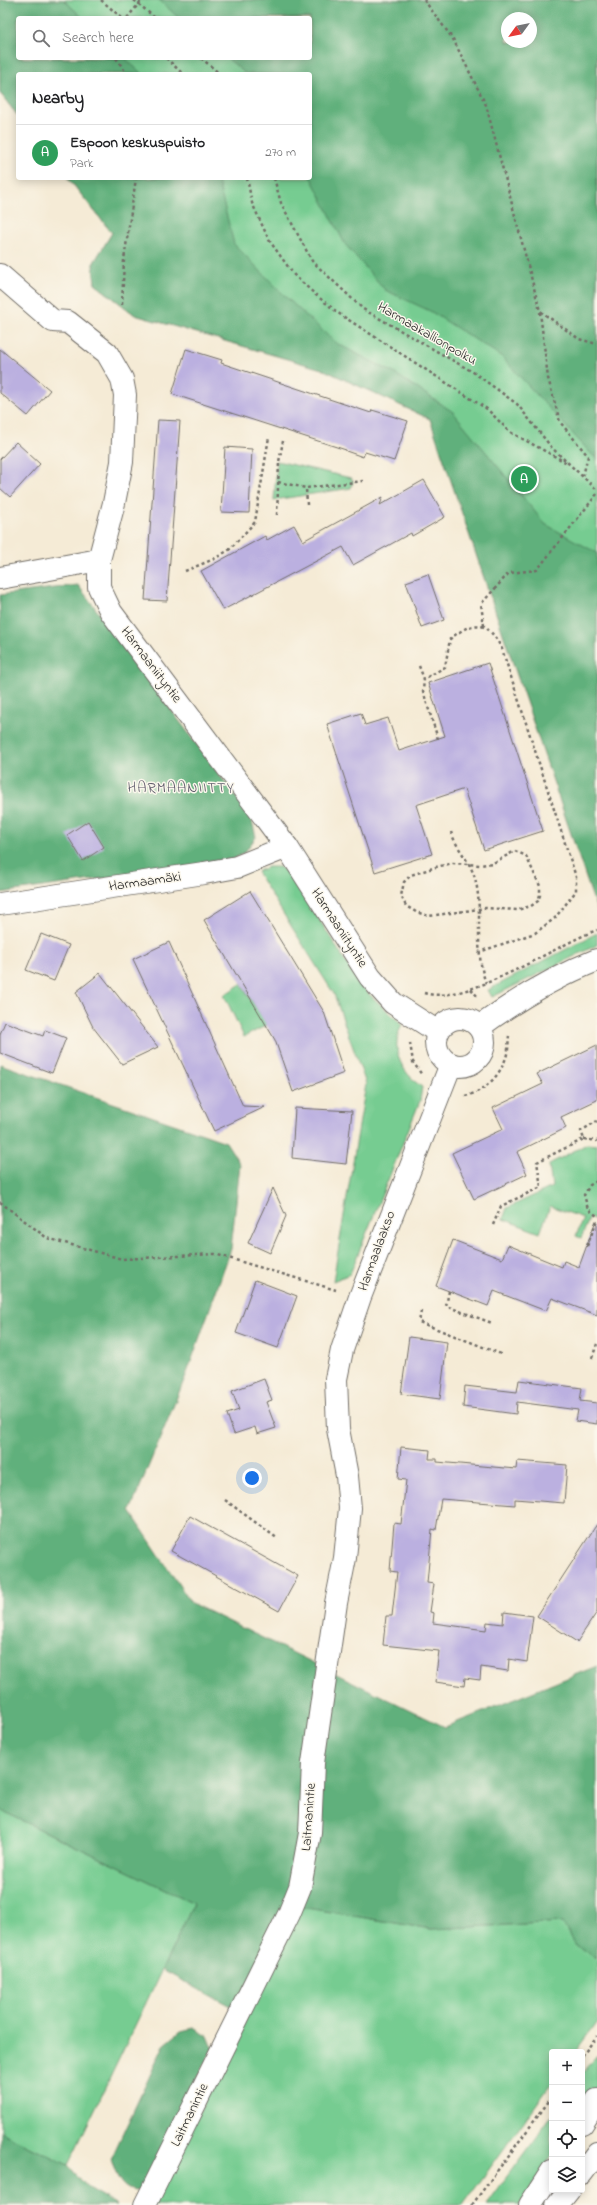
<!DOCTYPE html>
<meta charset="utf-8">
<style>
body{margin:0;font-family:"Indie Flower",sans-serif;background:#f6f6f6;color:#202124}
.controls{position:absolute;right:12px;bottom:12px;display:grid;overflow:hidden;border-radius:4px;box-shadow:0 2px 10px #0003}
.controls button{width:36px;height:36px;display:grid;place-items:center;padding:0;border:0;border-bottom:1px solid #e0e0e0;background:#fff;color:#202124;font:20px sans-serif}
.compass{position:absolute;left:501px;top:12px;width:36px;height:36px;border-radius:50%;background:#fff;box-shadow:0 2px 10px #0003;rotate:237deg}
.you{position:absolute;left:252px;top:1478px;width:14px;height:14px;margin:-10px;border:3px solid #fff;border-radius:50%;background:#1a73e8;box-shadow:0 0 0 6px #1a73e833}
.badge{display:grid;place-items:center;width:26px;height:26px;border-radius:50%;background:#1a73e8;color:#fff;font-size:13px;font-weight:700}
.pin{position:absolute;translate:-50% -50%;border:2px solid #fff;box-shadow:0 1px 4px #0006}
.list{margin:0;padding:0;list-style:none}
h2{display:flex;justify-content:space-between;align-items:center;height:52px;margin:0;padding:0 16px;font-size:17px}
h2 small{font-size:13px;font-weight:400;color:#757577}
.list li{display:grid;grid-template-columns:26px 1fr auto;gap:12px;align-items:center;box-sizing:border-box;height:56px;padding:0 16px;border-top:1px solid #e0e0e0}
.list b{display:block;font-size:15px;white-space:nowrap}
.list p{margin:0;font-size:13px;white-space:nowrap;color:#757577}
.list em{font-size:13px;font-style:normal;color:#757577}
.icon{flex:none;width:22px;height:22px;fill:none;stroke:currentColor;stroke-width:2;stroke-linecap:round;stroke-linejoin:round}
.map{position:relative;flex:none;width:597px;height:2205px;overflow:hidden}
.search{position:absolute;background:#fff;box-shadow:0 2px 10px #0003;left:16px;top:16px;width:296px;height:44px;display:flex;align-items:center;gap:10px;box-sizing:border-box;padding:0 14px;border-radius:4px;color:#757577;font-size:15px}
.panel{position:absolute;background:#fff;box-shadow:0 2px 10px #0003;left:16px;top:72px;width:296px;height:108px;border-radius:4px}
.map>svg:first-child{display:block}
</style>
<div class="map">
<svg width="597" height="2205" viewBox="0 0 597 2205">
<rect width="100%" height="100%" fill="#fbf7ec"/>
<filter id="ink" filterUnits="userSpaceOnUse"><feTurbulence type="fractalNoise" baseFrequency=".025" numOctaves="2"/><feDisplacementMap in="SourceGraphic" scale="8" xChannelSelector="R" yChannelSelector="G"/><feConvolveMatrix kernelMatrix="1 2 1 2 8 2 1 2 1" color-interpolation-filters="sRGB"/></filter>
<filter id="wash" filterUnits="userSpaceOnUse"><feTurbulence type="fractalNoise" baseFrequency=".012" numOctaves="4" result="noise"/><feDisplacementMap in="SourceGraphic" scale="16" xChannelSelector="R" yChannelSelector="G"/><feGaussianBlur stdDeviation="0.9" result="paint"/><feColorMatrix in="noise" values="0 0 0 0 0 0 0 0 0 0 0 0 0 0 0 0 0 1.4 0 .05"/><feComposite in="paint" operator="in"/></filter>
<g filter="url(#wash)">
<rect width="100%" height="100%" fill="#f5ebd6"/>
<g fill="#76cc91" stroke="#507c5e" fill-rule="evenodd">
<path d="M0,0h597v910l-167,-491 -108,-50 -187,-54 -40,-31 -2,-20 19,-31 -44,-55h242v-104h-292v42l-18,-23zM18,18h292v40h-292zM507,18h24v24h-24z"/>
<polygon points="277,461 351,478 353,481 351,488 274,500"/>
<path d="M267,867h13l12,9 65,104 13,15 32,29c-12,25 -2,47 20,63l-2,14 -70,173 -17,7 33,-197 -32,-90 -77,-122z"/>
<polygon points="597,933 597,945 492,997 488,990"/>
<polygon points="241,984 267,1025 244,1037 224,995"/>
<polygon points="587,1144 597,1145 597,1221 590,1217 581,1238 576,1236 583,1218 550,1206 540,1233 503,1219 507,1208 552,1187 549,1165 551,1163"/>
<polygon points="0,1810 194,1903 68,2165 0,2132"/>
<polygon points="301,1907 431,1929 562,1922 576,1945 597,1958 597,2022 575,2052 552,2052 552,2083 463,2205 152,2205"/>
<polygon points="597,2056 597,2086 582,2109 582,2074"/>
<polygon points="552,2115 552,2156 520,2205 486,2205"/>
</g>
<g fill="#60b07b" stroke="#466e53" fill-rule="evenodd">
<polygon points="0,0 64,0 83,18 18,18 18,58 125,58 142,74 18,74 18,116 0,93"/>
<path d="M159,0h438v460l-96,-104 -71,-45 -45,-21 -40,-46 -35,-68v-102h-64l-19,-16h83v-40h-131zM507,18h24v24h-24z"/>
<polygon points="68,178 217,178 234,244 288,299 336,343 394,373 453,412 545,524 597,553 597,910 430,419 322,369 135,315 95,284 93,264 112,233"/>
<polygon points="78,585 251,817 256,837 245,852 233,860 0,893 0,595"/>
<polygon points="0,1064 226,1142 240,1164 231,1249 187,1373 130,1511 191,1603 445,1727 597,1666 597,1958 576,1945 562,1922 431,1929 301,1907 234,2008 162,1970 194,1903 0,1810"/>
<path d="M193,2028l15,8 5,12 -73,143c-19,1 -24,-16 -29,-32l53,-114 17,-14z"/>
<polygon points="0,2132 68,2165 88,2188 117,2205 0,2205"/>
</g>
<g id="blocks">
<g fill="#bbb0e0">
<polygon points="0,349 50,390 28,416 0,393"/>
<polygon points="186,349 222,360 221,363 371,413 372,410 408,421 394,461 365,452 363,457 346,451 346,450 172,394"/>
<polygon points="158,420 180,421 167,601 145,600"/>
<polygon points="16,442 40,464 10,497 0,488 0,459"/>
<polygon points="225,447 252,449 249,513 221,512"/>
<polygon points="424,480 445,517 412,536 411,533 353,565 343,547 223,610 201,571 265,536 267,540 294,525 303,541 383,497 380,505"/>
<polygon points="428,574 444,620 422,628 406,582"/>
<polygon points="488,663 543,831 484,850 464,789 416,805 432,854 375,872 327,724 361,713 365,725 388,718 399,751 445,736 428,683"/>
<polygon points="88,821 104,847 83,861 67,835"/>
<polygon points="250,891 324,1012 344,1073 293,1092 275,1040 204,920"/>
<polygon points="41,934 69,945 54,981 26,970"/>
<polygon points="169,942 243,1106 265,1107 214,1131 133,959"/>
<polygon points="100,973 158,1047 122,1064 93,1027 76,992"/>
<polygon points="5,1022 43,1036 45,1030 66,1038 52,1073 0,1053 0,1034"/>
<polygon points="597,1045 597,1100 561,1117 566,1128 517,1152 527,1174 474,1199 452,1153 503,1129 493,1108 543,1084 537,1074"/>
<polygon points="295,1108 352,1111 346,1164 292,1158"/>
<polygon points="273,1188 286,1216 270,1253 248,1243"/>
<polygon points="595,1223 597,1224 597,1315 552,1298 546,1311 494,1291 488,1306 436,1286 453,1240 502,1259 508,1245 562,1267 564,1261 579,1267"/>
<polygon points="255,1280 297,1296 278,1348 236,1333"/>
<polygon points="409,1337 447,1342 440,1399 401,1394"/>
<polygon points="264,1379 272,1400 266,1402 276,1428 257,1434 255,1427 234,1434 227,1414 239,1410 232,1391"/>
<polygon points="519,1380 582,1388 580,1401 597,1403 597,1424 576,1421 578,1410 517,1402 516,1414 463,1407 465,1386 517,1392"/>
<polygon points="401,1447 430,1450 429,1459 437,1459 437,1462 516,1469 517,1461 567,1465 564,1503 515,1499 515,1505 441,1499 436,1530 432,1529 427,1583 434,1584 430,1612 434,1613 433,1623 486,1630 487,1622 503,1624 504,1612 533,1616 527,1662 509,1659 508,1671 481,1667 480,1680 465,1678 464,1686 435,1682 439,1651 383,1645 386,1616 392,1616 397,1572 390,1571 394,1523 401,1524 406,1480 398,1479"/>
<polygon points="190,1516 298,1576 279,1611 171,1551"/>
<polygon points="597,1524 597,1612 577,1642 537,1616"/>
</g>
</g>
</g>
<g filter="url(#ink)">
<use href="#blocks" fill-opacity="0" stroke="#726e67" stroke-width="1"/>
<g fill="none" stroke-linecap="round" stroke-linejoin="round">
<defs>
<g id="minor">
<polyline points="0,275 53,321 68,322 107,353 122,379 125,395 122,462 114,503 99,560 99,587 111,612 287,847 370,977 393,1003 438,1032"/>
<polyline points="0,578 99,560"/>
<polyline points="0,904 204,873 237,867 287,847"/>
<circle cx="460" cy="1042" r="24"/>
<path d="M479,1027c37,-27 75,-50 118,-67"/>
<polyline points="145,2205 289,1914 300,1887 310,1833 313,1763 336,1603 345,1558 350,1508 347,1476 338,1429 336,1379 342,1350 360,1297 451,1064"/>
</g>
<g id="primary">
<polyline points="582,2124 597,2100"/>
<polyline points="582,2173 597,2153"/>
<polyline points="530,2205 552,2171"/>
<polyline points="557,2205 569,2190"/>
</g>
</defs>
<use href="#minor" stroke="#726e67" stroke-width="24"/>
<use href="#primary" stroke="#726e67" stroke-width="24"/>
<g stroke="#726e67" stroke-width="2.5" stroke-dasharray="3 3" stroke-linecap="butt">
<polyline points="101,0 122,18"/>
<polyline points="134,0 155,18"/>
<polyline points="424,0 453,39 486,105 540,311 579,339 597,344"/>
<polyline points="127,18 142,0"/>
<polyline points="116,58 127,74"/>
<polyline points="166,58 183,74"/>
<polyline points="201,58 220,74"/>
<polyline points="247,178 252,203 269,240 294,275 317,296 341,315 487,409 510,432 567,463"/>
<polyline points="274,178 281,203 312,261 363,309 473,372 517,404 552,448 597,490"/>
<polyline points="122,305 124,260 136,178"/>
<polyline points="540,312 548,378 560,422 588,456 583,476"/>
<polyline points="278,482 306,488"/>
<polyline points="307,505 306,488 363,481"/>
<polyline points="277,515 279,462 283,441"/>
<polyline points="185,571 214,559 229,550 255,522 269,437"/>
<polyline points="484,626 481,604 509,573 537,570 597,494"/>
<polyline points="419,666 424,679"/>
<path d="M438,739l-15,-48 1,-12 21,-12 5,-28c25,-20 37,-19 52,10l74,228v14l-21,27 -20,15 -56,19"/>
<path d="M451,832c5,16 19,29 24,46 9,35 -2,71 11,105"/>
<polygon points="515,851 526,856 540,886 540,895 538,901 531,906 517,910 486,908 429,916 416,912 406,906 401,896 404,882 411,875 436,867 453,863 480,865 493,863"/>
<polyline points="471,989 478,997"/>
<path d="M424,993c44,13 129,-47 173,-63"/>
<polyline points="410,1043 413,1062 422,1075"/>
<path d="M465,1096c20,-4 37,-22 42,-42 2,-6 1,-13 2,-18"/>
<polyline points="584,1139 597,1141"/>
<polyline points="597,1181 590,1185 584,1195 588,1209 597,1216"/>
<polyline points="0,1202 47,1238 122,1259 215,1254 336,1290"/>
<polyline points="493,1225 501,1206 541,1187 537,1162 584,1139 581,1131 597,1121"/>
<polyline points="587,1246 597,1220"/>
<polyline points="449,1291 446,1306 492,1323"/>
<polyline points="421,1311 419,1322 501,1354"/>
<polyline points="592,1358 597,1344"/>
<polyline points="225,1500 278,1539"/>
<polyline points="582,2056 597,2036"/>
<polyline points="472,2205 552,2097"/>
</g>
<use href="#minor" stroke="#fff" stroke-width="22"/>
<use href="#primary" stroke="#fff" stroke-width="22"/>
</g>
</g>
<g text-anchor="middle" dominant-baseline="central" stroke-width="3" stroke-linejoin="round" paint-order="stroke">
<g font-size="14" fill="#2b2b2b" stroke="#fbf7ec">
<text transform="translate(427 334) rotate(30)">Harmaakallionpolku</text>
<text transform="translate(151 665) rotate(53)">Harmaaniityntie</text>
<text transform="translate(145 882) rotate(-8)">Harmaamäki</text>
<text transform="translate(339 928) rotate(57)">Harmaaniityntie</text>
<text transform="translate(377 1251) rotate(-70)">Harmaalaakso</text>
<text transform="translate(309 1817) rotate(-86)">Laitmanintie</text>
<text transform="translate(190 2115) rotate(-64)">Laitmanintie</text>
</g>
<g font-size="15" letter-spacing="1" fill="#5d5a6a" stroke="#fbf7ec">
<text x="181" y="788">HARMAANIITTY</text>
</g>
</g>
</svg>
<div class="controls">
<button>+</button>
<button>−</button>
<button><svg class="icon" aria-label="locate" viewBox="0 0 24 24"><circle cx="12" cy="12" r="6"/><path d="M12 2v4M12 18v4M2 12h4M18 12h4"/></svg></button>
<button><svg class="icon" aria-label="layers" viewBox="0 0 24 24"><path d="M12 4l9 5-9 5-9-5zM3 14l9 5 9-5"/></svg></button>
</div>
<svg class="compass" viewBox="-18 -18 36 36"><path d="M0-13l5 13h-10z" fill="#e53935"/><path d="M0 13l5-13h-10z" fill="#757577"/></svg>
<div class="you"></div>
<div class="pin badge" style="left:524px;top:479px;background:#2e9e5b">A</div>
<div class="search"><svg class="icon" aria-label="search" viewBox="0 0 24 24"><circle cx="10" cy="10" r="6"/><path d="M15 15l6 6"/></svg>Search here</div>
<section class="panel">
<h2>Nearby<small></small></h2>
<ul class="list">
<li><span class="badge" style="background:#2e9e5b">A</span><div><b>Espoon keskuspuisto</b><p>Park</p></div><em>270 m</em></li>
</ul>
</section>
</div>
